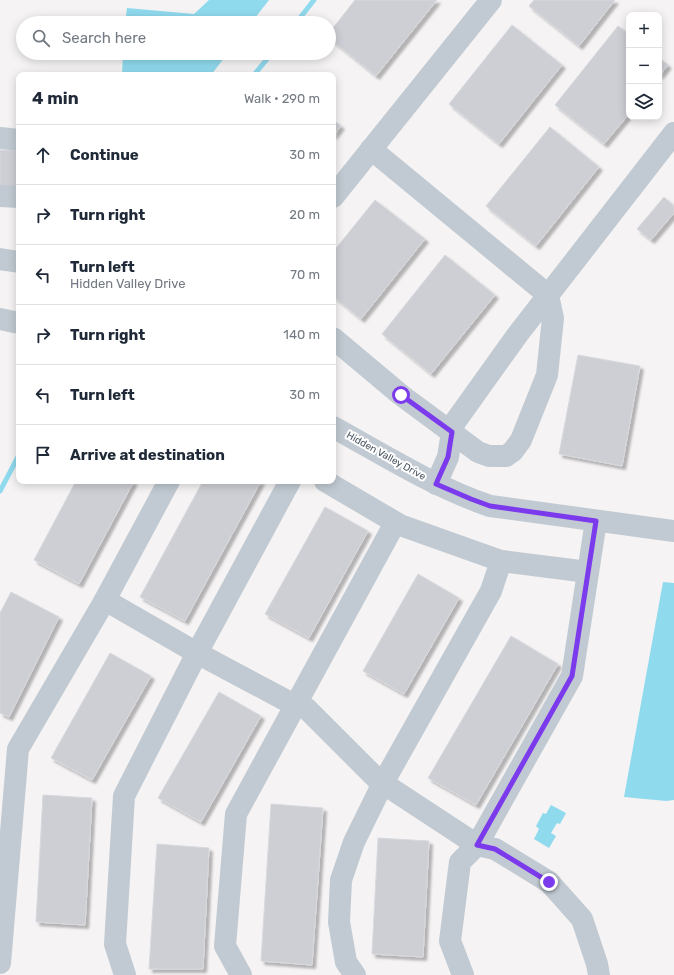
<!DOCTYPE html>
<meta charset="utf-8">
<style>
body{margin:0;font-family:Rubik,sans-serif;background:#f2f2f3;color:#1f2937}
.controls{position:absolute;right:12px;top:12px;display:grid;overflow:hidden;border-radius:8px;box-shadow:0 2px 10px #0003}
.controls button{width:36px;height:36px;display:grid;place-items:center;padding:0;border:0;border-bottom:1px solid #e0e1e3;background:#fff;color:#1f2937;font:20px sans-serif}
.stop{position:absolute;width:12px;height:12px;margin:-9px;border:3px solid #7c3aed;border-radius:50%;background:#fff}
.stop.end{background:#7c3aed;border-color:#fff;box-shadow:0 1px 4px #0008}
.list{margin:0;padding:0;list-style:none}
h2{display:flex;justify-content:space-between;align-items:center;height:52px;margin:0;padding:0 16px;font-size:17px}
h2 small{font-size:13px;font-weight:400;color:#747a83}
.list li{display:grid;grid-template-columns:26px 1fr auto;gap:12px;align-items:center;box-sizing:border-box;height:60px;padding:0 16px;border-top:1px solid #e0e1e3}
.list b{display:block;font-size:15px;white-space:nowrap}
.list p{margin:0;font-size:13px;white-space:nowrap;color:#747a83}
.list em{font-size:13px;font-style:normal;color:#747a83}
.icon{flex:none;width:22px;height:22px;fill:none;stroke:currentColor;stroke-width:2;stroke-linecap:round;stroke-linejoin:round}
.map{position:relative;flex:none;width:674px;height:975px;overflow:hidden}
.search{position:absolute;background:#fff;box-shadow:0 2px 10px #0003;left:16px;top:16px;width:320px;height:44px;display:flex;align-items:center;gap:10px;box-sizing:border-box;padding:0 14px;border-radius:22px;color:#747a83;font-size:15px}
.panel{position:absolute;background:#fff;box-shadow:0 2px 10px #0003;left:16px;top:72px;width:320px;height:412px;border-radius:8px}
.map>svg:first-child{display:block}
</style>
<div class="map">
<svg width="674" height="975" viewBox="0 0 674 975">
<defs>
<filter id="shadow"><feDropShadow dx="3.5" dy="3.5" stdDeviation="1" flood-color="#0004"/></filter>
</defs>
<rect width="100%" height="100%" fill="#f5f3f3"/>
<g fill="#90daee">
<polygon points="209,0 269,0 251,23 125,23 127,8 194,14"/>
<polygon points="123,53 228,53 211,75 122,75"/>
<polygon points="663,582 674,583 674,800 666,801 624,797"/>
<polygon points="551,805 566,813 560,824 557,823 551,833 556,836 549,848 534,839 539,829 536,826 543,813 546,814"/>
</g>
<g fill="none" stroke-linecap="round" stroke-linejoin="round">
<g stroke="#90daee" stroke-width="5">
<polyline points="296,23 314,0"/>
<polyline points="254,75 272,53"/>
<polyline points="0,491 19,455"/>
</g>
</g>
<g fill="#cdcfd5" stroke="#d7d9de" filter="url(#shadow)">
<polygon points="355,0 437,0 376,76 329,38 329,33"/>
<polygon points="534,0 615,0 579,46 529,6"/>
<polygon points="512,25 562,65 499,144 449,104"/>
<polygon points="618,26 629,34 629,114 604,144 555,105"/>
<polygon points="659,58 668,65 659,76"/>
<polygon points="333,120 341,126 333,136"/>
<polygon points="550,127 599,167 536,246 486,206"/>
<polygon points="0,150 19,151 19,187 0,186"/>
<polygon points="664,197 674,206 674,213 651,240 637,229"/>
<polygon points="375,200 425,239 361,319 333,296 333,252"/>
<polygon points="445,255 495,295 431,374 382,334"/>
<polygon points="578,355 640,366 622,466 559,454"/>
<polygon points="76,481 134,481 79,584 34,560"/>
<polygon points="203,481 261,481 185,621 140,597"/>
<polygon points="325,507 368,531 309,638 265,614"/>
<polygon points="418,574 459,598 404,694 363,671"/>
<polygon points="11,592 59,617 9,717 0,713 0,613"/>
<polygon points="511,636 558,664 476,805 428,778"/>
<polygon points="110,653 151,676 92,780 51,758"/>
<polygon points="219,692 261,716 201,822 158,798"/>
<polygon points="43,795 92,798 85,925 36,922"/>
<polygon points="271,804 323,808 312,965 261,961"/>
<polygon points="378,838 429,841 423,957 372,954"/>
<polygon points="157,844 209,848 203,969 149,969"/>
</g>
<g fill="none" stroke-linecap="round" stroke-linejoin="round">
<g stroke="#c1cad2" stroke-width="22">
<polyline points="0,138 19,140"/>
<polyline points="0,196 19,197"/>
<polyline points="333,197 491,0"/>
<polyline points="0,259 19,262"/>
<polyline points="0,319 19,323"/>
<polyline points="333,338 401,395 478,452 489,456 506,456 513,451 521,440 547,375 553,318 548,295 371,149"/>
<path d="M333,427c51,28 101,60 157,79l184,25"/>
<polyline points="169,481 105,600 197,653 287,701 307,709 378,780 477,845 572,676 596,521"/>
<polyline points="325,481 400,525 501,561 588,572"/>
<polyline points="436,484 448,457 452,432 455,422 518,334 674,133"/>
<polyline points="0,963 18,749 105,600"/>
<polyline points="125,975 115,944 124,796 197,653 290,481"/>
<polyline points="241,975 225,946 236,814 395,523"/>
<polyline points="355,975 346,962 339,922 341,880 354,842 383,783 491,591 501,561"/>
<polyline points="463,975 450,941 460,862 477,845 495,849 549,882 582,919 597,964 599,975"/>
</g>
</g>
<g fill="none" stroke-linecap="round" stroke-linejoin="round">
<polyline stroke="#7c3aed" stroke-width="5" points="401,395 452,432 448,457 436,484 471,499 490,506 596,521 572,676 477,845 495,849 549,882"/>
</g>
<g text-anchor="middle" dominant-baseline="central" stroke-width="4" stroke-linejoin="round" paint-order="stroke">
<g font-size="10" fill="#4a5661" stroke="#fff">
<text transform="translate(386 456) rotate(29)">Hidden Valley Drive</text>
</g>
</g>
</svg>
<div class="controls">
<button>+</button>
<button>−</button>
<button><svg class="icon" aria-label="layers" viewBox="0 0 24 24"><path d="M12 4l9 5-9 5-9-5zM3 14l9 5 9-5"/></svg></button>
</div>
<div class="stop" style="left:401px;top:395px"></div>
<div class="stop end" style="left:549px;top:882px"></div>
<div class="search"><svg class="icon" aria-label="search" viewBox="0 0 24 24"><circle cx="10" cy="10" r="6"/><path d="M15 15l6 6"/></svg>Search here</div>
<section class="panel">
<h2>4 min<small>Walk · 290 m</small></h2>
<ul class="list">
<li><svg class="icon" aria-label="ahead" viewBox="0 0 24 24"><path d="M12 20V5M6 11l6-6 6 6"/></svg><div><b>Continue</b></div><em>30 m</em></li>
<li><svg class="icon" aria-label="right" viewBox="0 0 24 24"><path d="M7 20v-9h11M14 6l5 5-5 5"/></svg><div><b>Turn right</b></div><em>20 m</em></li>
<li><svg class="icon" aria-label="left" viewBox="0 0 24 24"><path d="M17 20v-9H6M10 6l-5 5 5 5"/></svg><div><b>Turn left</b><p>Hidden Valley Drive</p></div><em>70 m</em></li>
<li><svg class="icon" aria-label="right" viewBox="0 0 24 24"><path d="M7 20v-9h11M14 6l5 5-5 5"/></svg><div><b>Turn right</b></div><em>140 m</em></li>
<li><svg class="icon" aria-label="left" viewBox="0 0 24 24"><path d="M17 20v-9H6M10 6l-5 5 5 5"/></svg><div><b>Turn left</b></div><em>30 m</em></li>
<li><svg class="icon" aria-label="arrive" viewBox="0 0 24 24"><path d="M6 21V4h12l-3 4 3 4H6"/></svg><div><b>Arrive at destination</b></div></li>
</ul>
</section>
</div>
